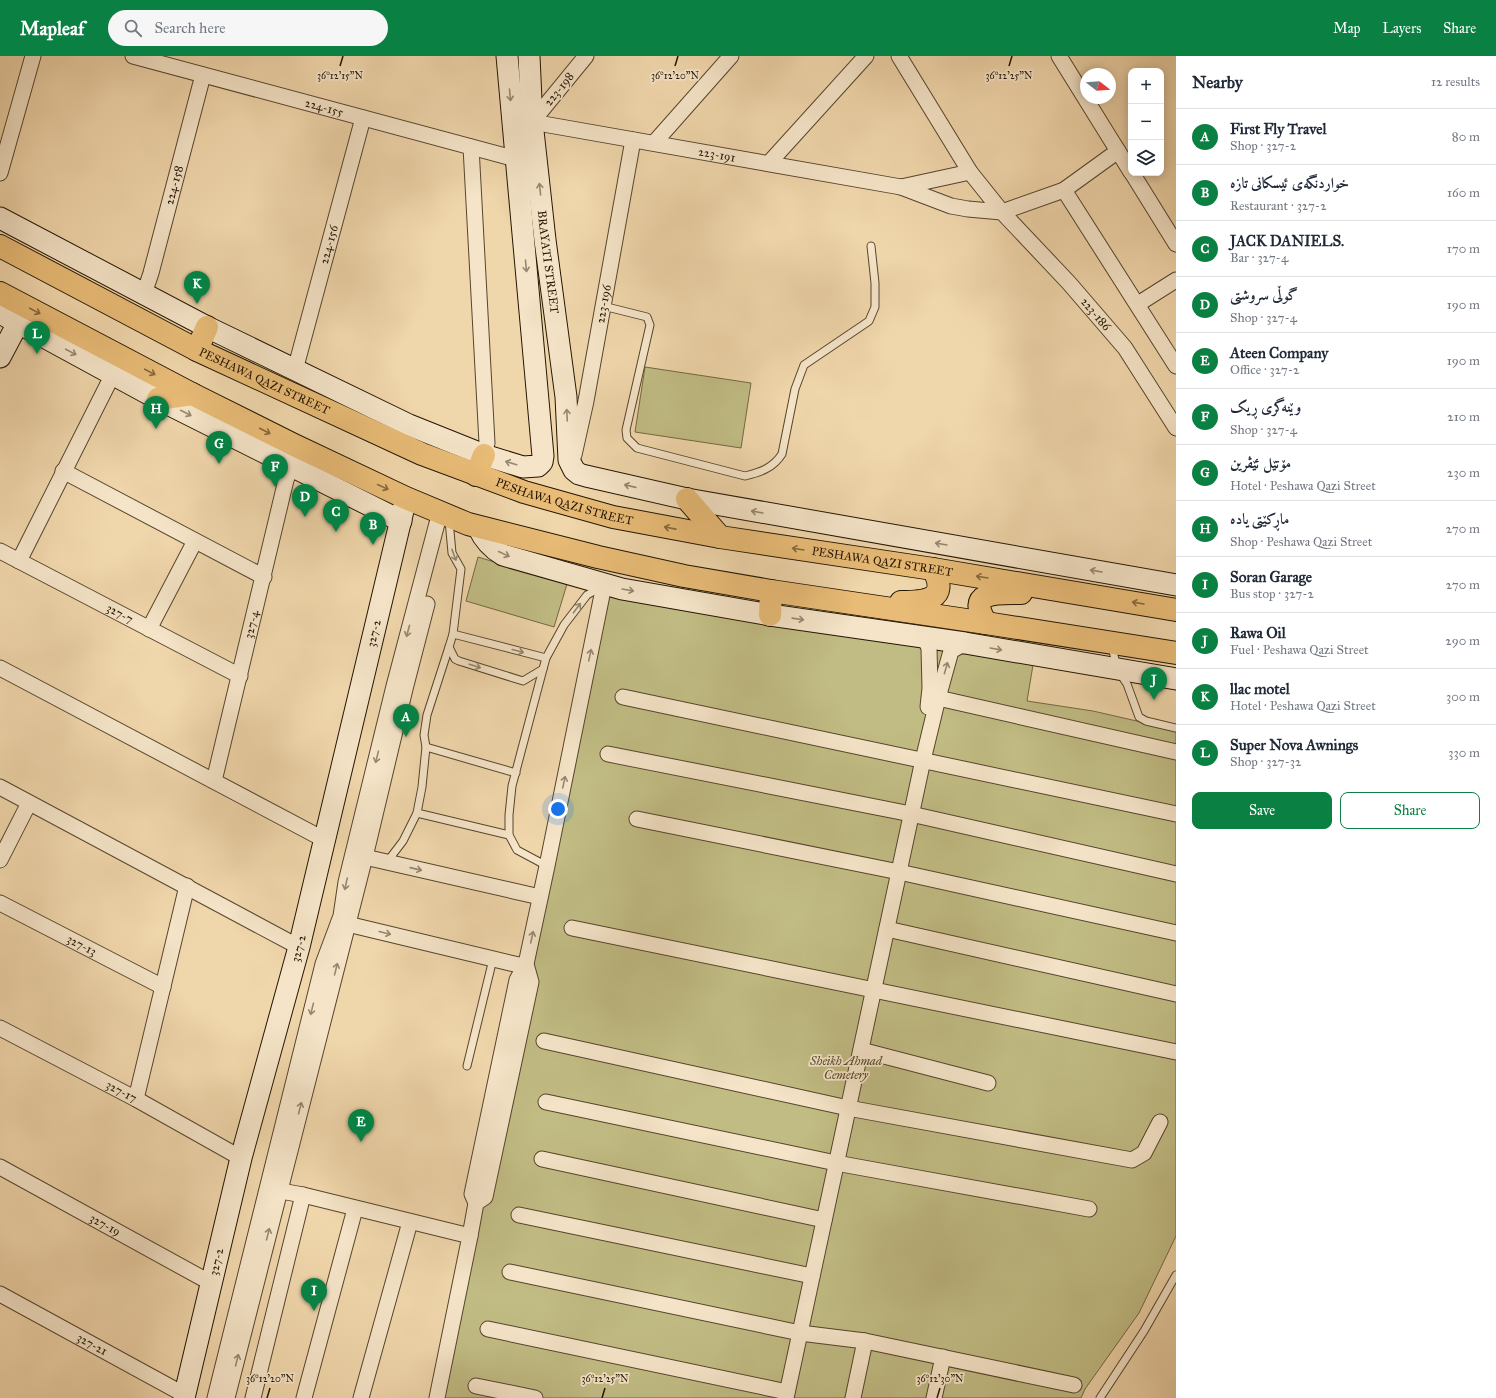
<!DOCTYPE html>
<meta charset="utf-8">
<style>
body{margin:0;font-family:"IM FELL Great Primer",Amiri,serif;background:#f6f6f7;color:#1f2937}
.controls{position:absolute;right:12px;top:12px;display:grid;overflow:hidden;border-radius:8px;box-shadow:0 2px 10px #0003}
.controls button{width:36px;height:36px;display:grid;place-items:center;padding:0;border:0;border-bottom:1px solid #e0e1e3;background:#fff;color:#1f2937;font:20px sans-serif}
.compass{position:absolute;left:1080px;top:12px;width:36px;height:36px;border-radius:50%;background:#fff;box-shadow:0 2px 10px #0003;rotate:107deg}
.you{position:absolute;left:558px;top:753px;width:14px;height:14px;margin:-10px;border:3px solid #fff;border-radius:50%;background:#1a73e8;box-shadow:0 0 0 6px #1a73e833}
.badge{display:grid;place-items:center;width:26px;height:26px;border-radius:50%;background:#0b8043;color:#fff;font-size:13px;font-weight:700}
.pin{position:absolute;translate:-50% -33px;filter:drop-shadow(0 1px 2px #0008)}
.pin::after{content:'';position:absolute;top:21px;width:14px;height:12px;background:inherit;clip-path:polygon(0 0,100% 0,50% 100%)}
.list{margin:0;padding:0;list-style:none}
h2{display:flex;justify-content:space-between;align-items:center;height:52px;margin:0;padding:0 16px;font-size:17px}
h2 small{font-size:13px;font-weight:400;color:#747a83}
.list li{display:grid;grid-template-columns:26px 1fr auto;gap:12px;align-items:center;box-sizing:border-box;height:56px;padding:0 16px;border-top:1px solid #e0e1e3}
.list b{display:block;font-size:15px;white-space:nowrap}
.list p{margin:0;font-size:13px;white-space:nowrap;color:#747a83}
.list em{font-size:13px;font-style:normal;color:#747a83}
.actions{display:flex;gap:8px;padding:12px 16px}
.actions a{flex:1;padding:9px 0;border:1px solid #0b8043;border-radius:8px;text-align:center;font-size:14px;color:#0b8043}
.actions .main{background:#0b8043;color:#fff}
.icon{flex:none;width:22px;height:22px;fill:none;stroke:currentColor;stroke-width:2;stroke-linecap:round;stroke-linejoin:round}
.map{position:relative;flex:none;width:1176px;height:1342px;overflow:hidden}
header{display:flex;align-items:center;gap:24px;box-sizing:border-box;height:56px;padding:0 20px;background:#0b8043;color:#fff}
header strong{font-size:19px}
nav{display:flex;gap:22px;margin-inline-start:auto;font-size:14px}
.search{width:280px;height:36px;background:#f6f6f7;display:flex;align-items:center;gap:10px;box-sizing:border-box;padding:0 14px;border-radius:22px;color:#747a83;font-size:15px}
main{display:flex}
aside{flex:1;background:#fff}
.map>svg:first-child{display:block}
</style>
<header>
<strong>Mapleaf</strong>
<div class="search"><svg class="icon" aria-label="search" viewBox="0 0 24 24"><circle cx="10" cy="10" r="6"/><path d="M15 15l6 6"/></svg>Search here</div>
<nav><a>Map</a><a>Layers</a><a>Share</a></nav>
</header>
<main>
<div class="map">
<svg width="1176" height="1342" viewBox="0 0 1176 1342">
<rect width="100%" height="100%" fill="#f0d6ab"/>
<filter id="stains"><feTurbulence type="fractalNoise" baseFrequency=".005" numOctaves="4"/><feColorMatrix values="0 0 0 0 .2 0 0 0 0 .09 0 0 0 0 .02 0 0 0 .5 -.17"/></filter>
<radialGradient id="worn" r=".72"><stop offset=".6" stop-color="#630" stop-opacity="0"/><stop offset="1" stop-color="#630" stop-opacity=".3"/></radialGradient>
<g fill="#c1bc84" stroke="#726843">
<polygon points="645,311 751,327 741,392 635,376"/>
<polygon points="478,501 567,528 554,571 466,545"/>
<polygon points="610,538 1033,609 1027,645 1093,655 1176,674 1176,1180 1139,1257 1085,1333 1081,1342 439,1342"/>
</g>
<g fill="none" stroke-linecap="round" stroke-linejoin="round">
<defs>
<g id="lane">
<path d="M603,250l44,11 3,8 -24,105 1,8 10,10 108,28c16,-4 28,-8 37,-22l13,-65 9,-24 65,-44 6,-14v-24l-4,-37"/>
<polyline points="449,464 452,497 461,513 453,578 449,591 455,603 459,605 523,625 543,613 546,602 564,569 587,539 601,531"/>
<polyline points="453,578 546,602"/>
<polyline points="1112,590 1117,613 1127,628 1139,661 1146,665 1176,672"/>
<polyline points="543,613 512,730 509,759 509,779 517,794 547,810"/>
<polyline points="426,691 516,717"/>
<polyline points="417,757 509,779"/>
<polyline points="387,806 403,785 417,757 422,731 426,691 424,679 427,659 449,591"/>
<polyline points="467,1010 493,903"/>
<polyline points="1100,1342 1144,1275 1176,1219"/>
</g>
<g id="street">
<path id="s1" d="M133,0l383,103"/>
<path id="s2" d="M586,0l-54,66 369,65 50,19 17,3 34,3 62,-22 54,-39"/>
<path id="s3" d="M899,0l71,116 32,40 67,71 56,65 51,80"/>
<polyline points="1059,0 1131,116"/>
<polyline points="654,87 731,0"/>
<polyline points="471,91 487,387 484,399"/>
<polyline points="769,107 866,0"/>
<polyline points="0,117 33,0"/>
<polyline points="1132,117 1176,188"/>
<polyline points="901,131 970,116"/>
<polyline points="1064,134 1176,310"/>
<path id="s4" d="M144,238l7,-21 52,-198"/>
<polyline points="1138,248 1176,224"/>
<path id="s5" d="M295,314l68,-252"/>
<path id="s6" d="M574,399l12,-54 47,-261"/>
<polyline points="63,415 264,521"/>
<path id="s7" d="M0,495l240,125"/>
<polyline points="19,505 113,318"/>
<polyline points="149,573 195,485"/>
<polyline points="924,581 929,592 930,632 928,651"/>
<polyline points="0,612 325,784"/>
<polyline points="623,641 1176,758"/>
<polyline points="938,642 1176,696"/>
<polyline points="608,698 911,758 1176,818"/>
<path id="s8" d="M214,725l72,-301 5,-13"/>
<polyline points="0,731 299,891"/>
<polyline points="637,763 899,816 1176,877"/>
<polyline points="356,799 540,841"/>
<polyline points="0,804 29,747"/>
<path id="s9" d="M0,847l163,84"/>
<polyline points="339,866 510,907 519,909 526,908 547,810 604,529"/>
<polyline points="572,872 1176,996"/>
<polyline points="887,873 1176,938"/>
<polygon points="526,908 531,926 485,1141 476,1147 472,1138 517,924"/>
<path id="s10" d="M0,972l136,71 105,59"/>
<polyline points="544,985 848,1052 1132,1104 1144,1097 1160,1066"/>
<polyline points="861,994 988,1027"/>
<polyline points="136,1043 187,830"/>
<polyline points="546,1046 836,1107 1089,1153"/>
<polyline points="542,1103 824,1164"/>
<path id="s11" d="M0,1111l211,116"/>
<polyline points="270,1133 303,1139 470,1180 437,1342"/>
<polyline points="519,1159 812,1220"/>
<polyline points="470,1180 476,1147"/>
<polyline points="510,1216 800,1277 865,1285 1074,1329"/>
<path id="s12" d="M0,1238l185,101"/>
<polyline points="488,1273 787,1336"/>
<polyline points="476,1330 535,1342"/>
<polyline points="215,1342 323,908 341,860 346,826 394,630 440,456"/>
<polyline points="227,1342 365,801 405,633 427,548"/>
<polyline points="253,1342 303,1139"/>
<polyline points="304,1342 355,1153"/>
<polyline points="361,1342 410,1166"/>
<polyline points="786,1342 923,704 938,642 951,595 965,587"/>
<polyline points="853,1342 865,1285"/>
<polyline points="934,1342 943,1301"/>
</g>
<g id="secondary">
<path id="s13" d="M529,0l3,66 13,118 21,157 3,63 5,10 5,4 7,2 101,23 489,86"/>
<polyline points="0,162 207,271 409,369 484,399 523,411 538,410 542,406 543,400 507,0"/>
<polyline points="0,257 158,343 401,465"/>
<polyline points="0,301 18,267"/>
<path d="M478,471c6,13 13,21 25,28l119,34 148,26 195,28 211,36"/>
<path id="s14" d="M184,1342l57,-240 58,-211 107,-449"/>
</g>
<g id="highway">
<path id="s15" d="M0,190l197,104 225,104 102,38 89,25 107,20 213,32 243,41"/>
<polyline points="0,237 192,338 294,389 406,442 468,468 598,501 684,520 771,535 986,567 1176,597"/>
<polyline points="197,294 207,271"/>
<polyline points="158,343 192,338"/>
<polyline points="476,419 484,399"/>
<polyline points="687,443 720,481"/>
<path d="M901,546c24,0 49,-2 32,-33"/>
<polyline points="770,559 771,535"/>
<path d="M986,567c-21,-33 13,-30 35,-30"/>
</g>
</defs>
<use href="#lane" stroke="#56452c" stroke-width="9"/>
<use href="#street" stroke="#56452c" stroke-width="17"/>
<use href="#secondary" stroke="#231502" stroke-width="23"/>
<use href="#highway" stroke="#231502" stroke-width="24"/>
<use href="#lane" stroke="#f5e4c8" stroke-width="7"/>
<use href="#street" stroke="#f5e4c8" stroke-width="15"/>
<use href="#secondary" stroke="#f5e4c8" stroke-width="21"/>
<use href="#highway" stroke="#e8bb76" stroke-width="22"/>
</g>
<defs><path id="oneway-shaft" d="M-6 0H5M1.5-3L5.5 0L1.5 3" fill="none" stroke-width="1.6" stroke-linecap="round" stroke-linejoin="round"/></defs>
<g stroke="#96876f">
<use href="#oneway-shaft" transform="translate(510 39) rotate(85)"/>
<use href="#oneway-shaft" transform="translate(540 133) rotate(-96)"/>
<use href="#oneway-shaft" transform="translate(526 210) rotate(85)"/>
<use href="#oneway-shaft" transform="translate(71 296) rotate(28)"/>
<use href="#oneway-shaft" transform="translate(186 357) rotate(27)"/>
<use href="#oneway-shaft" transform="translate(567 359) rotate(-93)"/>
<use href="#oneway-shaft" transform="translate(511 407) rotate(-163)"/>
<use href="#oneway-shaft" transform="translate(630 430) rotate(-167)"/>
<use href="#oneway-shaft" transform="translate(757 456) rotate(-170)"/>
<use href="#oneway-shaft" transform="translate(941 488) rotate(-170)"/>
<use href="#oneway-shaft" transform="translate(504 498) rotate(25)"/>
<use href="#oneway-shaft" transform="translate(454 499) rotate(70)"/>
<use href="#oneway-shaft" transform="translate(1096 515) rotate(-170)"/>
<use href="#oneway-shaft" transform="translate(628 534) rotate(10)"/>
<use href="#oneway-shaft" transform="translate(577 552) rotate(-53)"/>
<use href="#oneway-shaft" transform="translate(798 563) rotate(8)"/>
<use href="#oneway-shaft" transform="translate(408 575) rotate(105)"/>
<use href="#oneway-shaft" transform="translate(996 593) rotate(10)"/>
<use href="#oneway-shaft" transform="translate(518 595) rotate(15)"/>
<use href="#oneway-shaft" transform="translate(590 599) rotate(-78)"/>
<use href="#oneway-shaft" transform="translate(475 610) rotate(18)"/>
<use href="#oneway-shaft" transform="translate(946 612) rotate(-74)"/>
<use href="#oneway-shaft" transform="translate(377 701) rotate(104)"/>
<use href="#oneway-shaft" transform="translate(564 726) rotate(-78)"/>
<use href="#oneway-shaft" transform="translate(416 813) rotate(13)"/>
<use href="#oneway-shaft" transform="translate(346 828) rotate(102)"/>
<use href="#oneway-shaft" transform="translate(385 877) rotate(14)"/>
<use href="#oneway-shaft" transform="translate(532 881) rotate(-78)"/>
<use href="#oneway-shaft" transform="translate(336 913) rotate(-76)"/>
<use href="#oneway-shaft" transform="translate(312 953) rotate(104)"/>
<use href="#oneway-shaft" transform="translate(300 1052) rotate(-76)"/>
<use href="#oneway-shaft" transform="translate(268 1178) rotate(-76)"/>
<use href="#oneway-shaft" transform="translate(237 1304) rotate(-76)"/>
</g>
<g stroke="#86683c">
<use href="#oneway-shaft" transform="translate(35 255) rotate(28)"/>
<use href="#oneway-shaft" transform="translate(150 316) rotate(28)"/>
<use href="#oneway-shaft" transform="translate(265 375) rotate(27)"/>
<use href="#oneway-shaft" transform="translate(383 431) rotate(25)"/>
<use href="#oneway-shaft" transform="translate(670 472) rotate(-169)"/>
<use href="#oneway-shaft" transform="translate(798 493) rotate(-171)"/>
<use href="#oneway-shaft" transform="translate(982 521) rotate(-171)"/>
<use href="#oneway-shaft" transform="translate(1138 547) rotate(-170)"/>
</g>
<path fill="none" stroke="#231502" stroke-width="1.5" d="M340,10l3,-10M675,10l3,-10M1009,10l3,-10M267,1342l3,-10M602,1342l3,-10M937,1342l3,-10"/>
<g text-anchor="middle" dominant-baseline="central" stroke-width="3.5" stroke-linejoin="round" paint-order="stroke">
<g font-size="12" fill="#231502" stroke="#f5e4c8">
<text transform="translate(559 33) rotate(-51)">223-198</text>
<text stroke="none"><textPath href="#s1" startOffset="198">224-155</textPath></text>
<text stroke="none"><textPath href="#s2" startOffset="273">223-191</textPath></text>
<text stroke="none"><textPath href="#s4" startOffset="113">224-158</textPath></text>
<text stroke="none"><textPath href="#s5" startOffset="130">224-156</textPath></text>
<text stroke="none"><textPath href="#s13" startOffset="207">BRAYATI STREET</textPath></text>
<text stroke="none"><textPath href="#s6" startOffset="154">223-196</textPath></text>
<text stroke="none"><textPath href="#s3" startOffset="326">223-186</textPath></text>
<text stroke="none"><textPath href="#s15" startOffset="297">PESHAWA QAZI STREET</textPath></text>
<text stroke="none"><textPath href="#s15" startOffset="621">PESHAWA QAZI STREET</textPath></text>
<text stroke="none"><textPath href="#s15" startOffset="945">PESHAWA QAZI STREET</textPath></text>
<text stroke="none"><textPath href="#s7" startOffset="135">327-7</textPath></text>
<text stroke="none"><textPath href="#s8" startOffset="161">327-4</textPath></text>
<text stroke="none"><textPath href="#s14" startOffset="788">327-2</textPath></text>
<text stroke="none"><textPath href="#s9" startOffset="92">327-13</textPath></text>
<text stroke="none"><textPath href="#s14" startOffset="464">327-2</textPath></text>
<text stroke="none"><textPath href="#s10" startOffset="137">327-17</textPath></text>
<text stroke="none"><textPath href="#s11" startOffset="120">327-19</textPath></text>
<text stroke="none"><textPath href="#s14" startOffset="140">327-2</textPath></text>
<text stroke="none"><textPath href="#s12" startOffset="105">327-21</textPath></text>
</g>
<g font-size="12" font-style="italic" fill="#524729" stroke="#f5e4c8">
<text x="846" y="1005">Sheikh Ahmad<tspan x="846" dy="14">Cemetery</tspan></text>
</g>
</g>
<g font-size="10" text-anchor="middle" fill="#231502" stroke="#f5e4c8" stroke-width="3.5" stroke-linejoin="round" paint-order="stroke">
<text x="340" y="23">36°12'15"N</text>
<text x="675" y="23">36°12'20"N</text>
<text x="1009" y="23">36°12'25"N</text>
<text x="270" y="1326">36°12'20"N</text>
<text x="605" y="1326">36°12'25"N</text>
<text x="940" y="1326">36°12'30"N</text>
</g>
<rect width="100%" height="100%" filter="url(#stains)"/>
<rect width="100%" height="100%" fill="url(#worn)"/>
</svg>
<div class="controls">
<button>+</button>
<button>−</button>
<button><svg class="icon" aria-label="layers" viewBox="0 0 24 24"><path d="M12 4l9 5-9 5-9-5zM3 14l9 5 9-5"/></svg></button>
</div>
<svg class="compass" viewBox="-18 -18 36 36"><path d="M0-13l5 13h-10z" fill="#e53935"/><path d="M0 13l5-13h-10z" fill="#747a83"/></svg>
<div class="you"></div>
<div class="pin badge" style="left:406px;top:681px">A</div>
<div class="pin badge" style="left:373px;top:489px">B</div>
<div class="pin badge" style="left:336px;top:476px">C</div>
<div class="pin badge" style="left:305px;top:461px">D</div>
<div class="pin badge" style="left:361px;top:1086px">E</div>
<div class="pin badge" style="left:275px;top:431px">F</div>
<div class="pin badge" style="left:219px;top:408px">G</div>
<div class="pin badge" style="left:156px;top:373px">H</div>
<div class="pin badge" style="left:314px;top:1255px">I</div>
<div class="pin badge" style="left:1154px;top:644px">J</div>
<div class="pin badge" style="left:197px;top:248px">K</div>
<div class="pin badge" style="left:37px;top:298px">L</div>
</div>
<aside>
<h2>Nearby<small>12 results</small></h2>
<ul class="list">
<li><span class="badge">A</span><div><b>First Fly Travel</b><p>Shop · 327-2</p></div><em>80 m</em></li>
<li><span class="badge">B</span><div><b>خواردنگەی ئیسکانی تازە</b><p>Restaurant · 327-2</p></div><em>160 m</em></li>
<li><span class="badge">C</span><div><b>JACK DANIELS.</b><p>Bar · 327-4</p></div><em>170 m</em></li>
<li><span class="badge">D</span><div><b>گوڵی سروشتی</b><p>Shop · 327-4</p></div><em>190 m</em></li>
<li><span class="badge">E</span><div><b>Ateen Company</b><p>Office · 327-2</p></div><em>190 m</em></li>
<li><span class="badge">F</span><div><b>وێنەگری ڕیک</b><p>Shop · 327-4</p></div><em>210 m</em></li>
<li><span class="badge">G</span><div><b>مۆتێل ئێڤرین</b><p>Hotel · Peshawa Qazi Street</p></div><em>230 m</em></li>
<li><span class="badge">H</span><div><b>ماڕکێتی یادە</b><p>Shop · Peshawa Qazi Street</p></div><em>270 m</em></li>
<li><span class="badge">I</span><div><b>Soran Garage</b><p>Bus stop · 327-2</p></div><em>270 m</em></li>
<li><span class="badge">J</span><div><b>Rawa Oil</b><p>Fuel · Peshawa Qazi Street</p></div><em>290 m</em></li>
<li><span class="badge">K</span><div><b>llac motel</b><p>Hotel · Peshawa Qazi Street</p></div><em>300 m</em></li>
<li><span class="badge">L</span><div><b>Super Nova Awnings</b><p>Shop · 327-32</p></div><em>330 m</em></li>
</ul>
<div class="actions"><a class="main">Save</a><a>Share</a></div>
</aside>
</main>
